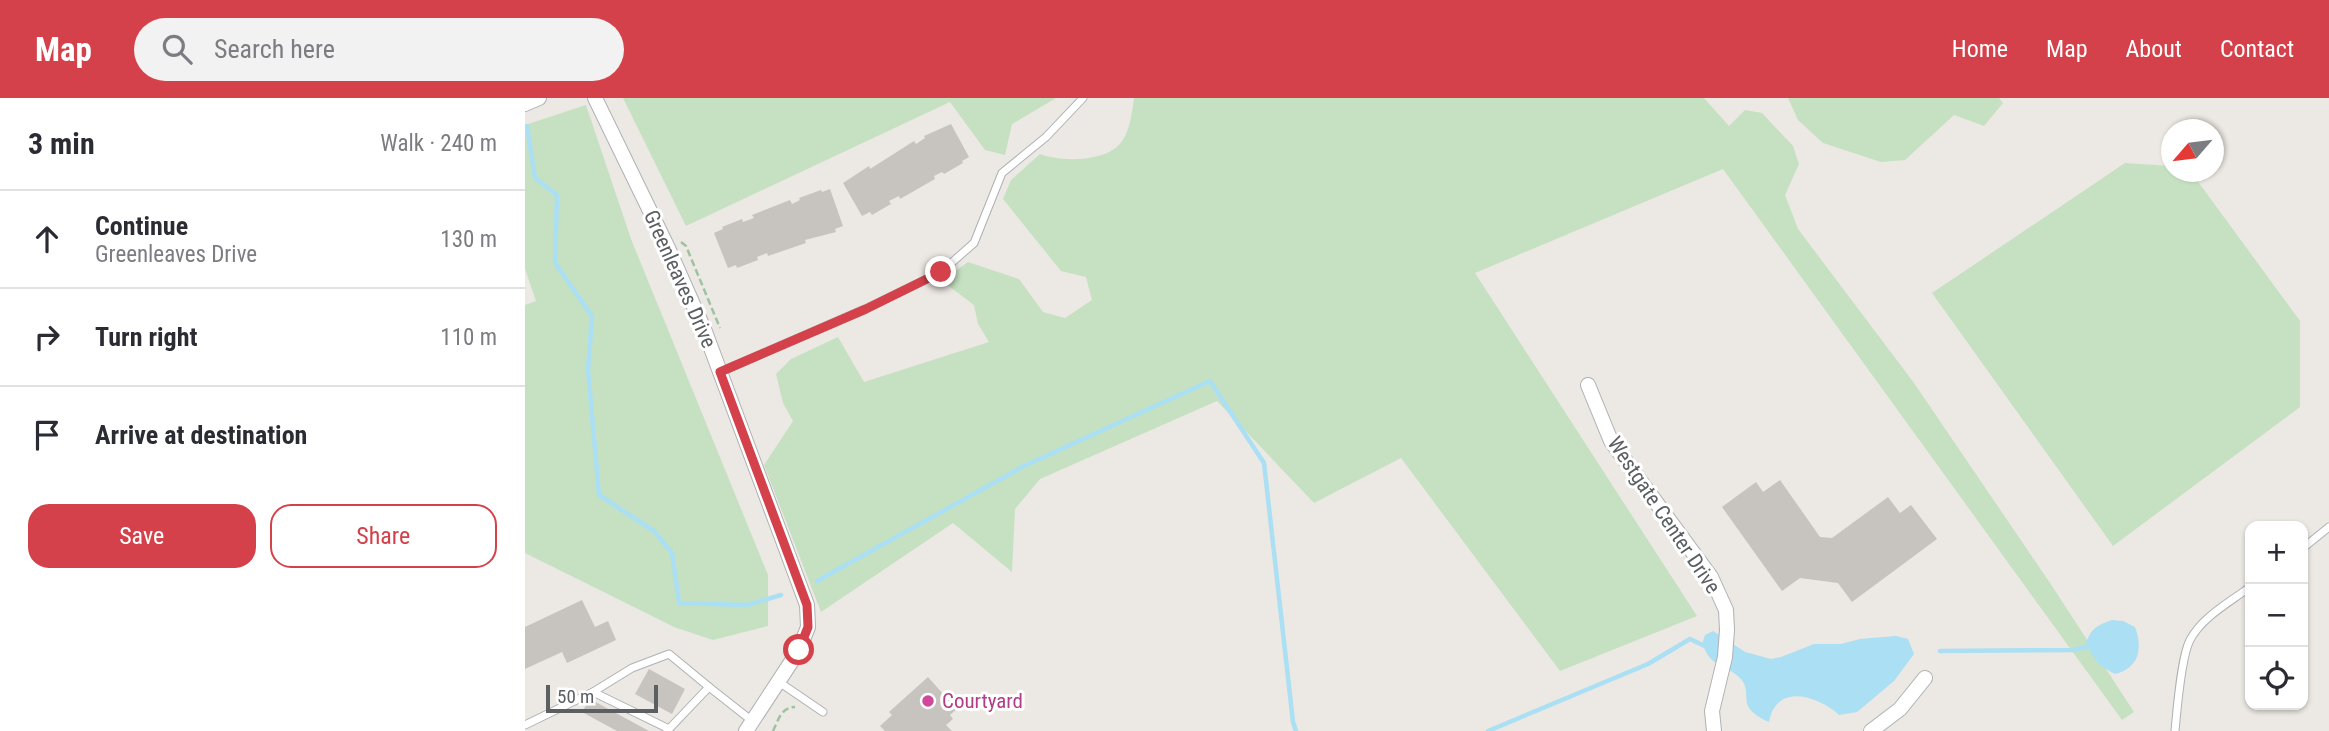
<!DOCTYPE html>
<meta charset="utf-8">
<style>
body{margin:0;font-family:"Roboto Condensed",sans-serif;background:#f2f2f3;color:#2b2b33}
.controls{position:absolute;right:21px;bottom:21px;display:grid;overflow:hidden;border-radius:14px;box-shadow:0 2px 5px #0004}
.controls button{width:63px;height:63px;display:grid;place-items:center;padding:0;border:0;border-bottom:2px solid #e1e1e2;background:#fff;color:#2b2b33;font:35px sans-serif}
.compass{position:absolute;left:1636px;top:21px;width:63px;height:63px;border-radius:50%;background:#fff;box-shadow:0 2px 5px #0004;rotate:242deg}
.scale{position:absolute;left:21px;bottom:18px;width:112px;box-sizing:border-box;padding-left:7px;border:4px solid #5b5f62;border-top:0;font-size:19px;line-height:24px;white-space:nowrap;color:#5b5f62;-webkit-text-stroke:5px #fff;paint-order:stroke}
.stop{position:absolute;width:21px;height:21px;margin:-16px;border:5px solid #d4414a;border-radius:50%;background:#fff}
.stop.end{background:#d4414a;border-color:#fff;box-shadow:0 2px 7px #0008}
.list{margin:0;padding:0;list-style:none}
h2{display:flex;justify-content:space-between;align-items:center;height:91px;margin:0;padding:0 28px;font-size:30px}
h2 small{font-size:23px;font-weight:400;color:#7c7c81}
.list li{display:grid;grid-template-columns:46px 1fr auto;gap:21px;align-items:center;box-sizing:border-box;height:98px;padding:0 28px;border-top:2px solid #e1e1e2}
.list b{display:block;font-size:26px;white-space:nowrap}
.list p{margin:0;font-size:23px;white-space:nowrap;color:#7c7c81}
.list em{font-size:23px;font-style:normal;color:#7c7c81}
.actions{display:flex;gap:14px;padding:21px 28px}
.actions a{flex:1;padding:16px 0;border:2px solid #d4414a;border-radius:21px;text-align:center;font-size:24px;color:#d4414a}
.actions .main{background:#d4414a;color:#fff}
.icon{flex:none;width:38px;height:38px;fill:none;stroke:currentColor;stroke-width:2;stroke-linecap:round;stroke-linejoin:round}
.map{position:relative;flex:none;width:1804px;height:633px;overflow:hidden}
header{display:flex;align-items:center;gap:42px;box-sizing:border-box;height:98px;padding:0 35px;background:#d4414a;color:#fff}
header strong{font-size:33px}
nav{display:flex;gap:38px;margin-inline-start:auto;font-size:24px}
.search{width:490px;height:63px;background:#f2f2f3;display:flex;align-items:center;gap:18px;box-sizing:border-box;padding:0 24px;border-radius:38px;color:#7c7c81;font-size:26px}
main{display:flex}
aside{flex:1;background:#fff}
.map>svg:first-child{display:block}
</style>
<header>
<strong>Map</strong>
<div class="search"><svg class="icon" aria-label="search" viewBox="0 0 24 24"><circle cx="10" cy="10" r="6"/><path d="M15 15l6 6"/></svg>Search here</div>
<nav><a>Home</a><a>Map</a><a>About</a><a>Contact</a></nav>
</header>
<main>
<aside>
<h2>3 min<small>Walk · 240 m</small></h2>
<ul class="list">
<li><svg class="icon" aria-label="ahead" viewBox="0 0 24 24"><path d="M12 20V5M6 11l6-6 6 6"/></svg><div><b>Continue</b><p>Greenleaves Drive</p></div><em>130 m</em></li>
<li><svg class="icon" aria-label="right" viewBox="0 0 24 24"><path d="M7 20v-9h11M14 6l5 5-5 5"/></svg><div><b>Turn right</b></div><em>110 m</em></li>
<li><svg class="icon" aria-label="arrive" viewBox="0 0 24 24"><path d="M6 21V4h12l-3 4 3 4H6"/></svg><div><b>Arrive at destination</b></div></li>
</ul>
<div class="actions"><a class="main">Save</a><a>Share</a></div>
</aside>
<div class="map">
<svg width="1804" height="633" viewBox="0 0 1804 633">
<rect width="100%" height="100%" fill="#ece8e3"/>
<g fill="#c6e1c2">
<polygon points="98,0 531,0 487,26 480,57 460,52 425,4 161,128"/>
<path d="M609,0h570l25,28 16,-16 17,3 31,33 6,18 -14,31 13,34 116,154 138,203 82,126 -12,8 -399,-551 -248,104 222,343 -137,55 -159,-213 -87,45 -97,-102 -177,78 -25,30 -3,63 -59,-49 -132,89 -57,-147 29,-44 -10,-18 -7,-29 15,-15 47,-22 26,45 125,-40 -11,-18 -4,-19 -32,-24 26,-19 51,17 24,33 22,6 27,-18 -6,-23 -25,-6 -58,-72 8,-19 29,-26c21,8 62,8 79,-9 11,-12 13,-32 15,-47z"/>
<polygon points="1263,0 1474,0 1478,5 1459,28 1429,17 1380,62 1356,64 1298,45 1273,22"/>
<polygon points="61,7 106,141 243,477 243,528 188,542 149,529 0,455 0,207 11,203 0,171 0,27"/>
<polygon points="1600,65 1646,68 1646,74 1666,74 1775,223 1775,309 1588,448 1407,195"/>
</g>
<g fill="#aadff4">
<path d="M1587,522l11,1 12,6c8,22 4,41 -20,47 -16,-8 -22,-15 -29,-31 5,-15 12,-18 26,-23z"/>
<path d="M1188,533l32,21 26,7 10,-2 33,-13h27l19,-5 36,-3 12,3 6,15 -20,27 -37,31 -18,3c-22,-20 -63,-32 -70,7 -36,-16 -14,-28 -29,-44 -7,-8 -21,-11 -29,-19 -4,-4 -6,-10 -9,-15l3,-9z"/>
</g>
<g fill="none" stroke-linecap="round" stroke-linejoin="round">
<g stroke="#aadff4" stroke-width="4.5">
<polyline points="2,28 10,80 32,97 30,165 67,218 63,272 74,397 129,433 147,455 154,505 222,507 256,497"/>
<polyline points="292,483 499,368 685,283 739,365 768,624 771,633"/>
<polyline points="1415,553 1549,552 1567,547"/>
<polyline points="963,633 1123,566 1165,541 1182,549"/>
</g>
</g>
<g fill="#c7c3bf">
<polygon points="426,26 444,59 437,63 438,65 419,76 417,74 409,78 410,81 375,101 374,98 364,103 366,106 347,117 345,114 337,118 318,85 344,68 345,71 389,43 391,46 400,40 399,38"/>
<polygon points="305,91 318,128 310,131 311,134 280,142 281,145 243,158 242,155 232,159 233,162 212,170 211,167 203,170 189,135 198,131 197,129 217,121 218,124 229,120 227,117 265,102 267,106 275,102 274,100 296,92 297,94"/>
<polygon points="1255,382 1295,439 1307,440 1363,399 1375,415 1386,407 1412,441 1327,504 1313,485 1275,480 1257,493 1197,409 1231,384 1238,394"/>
<polygon points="57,502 70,529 83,523 91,542 42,565 37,554 0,571 0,529"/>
<polygon points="124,571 160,591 147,616 110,596"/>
<polygon points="403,579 419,597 422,595 434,609 425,617 428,621 421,627 427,633 360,633 355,628 367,617 364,614"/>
<polygon points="65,601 124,633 92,633 57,614"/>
</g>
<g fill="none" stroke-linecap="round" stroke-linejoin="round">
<defs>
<g id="service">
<polyline points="195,274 340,211 416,174 449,145 477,75 521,39 558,0"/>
<polyline points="1778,450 1804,429"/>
<polyline points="254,584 298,614"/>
<polyline points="68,594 107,570 144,556 184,589"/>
<polyline points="0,627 68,594 144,631 142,633"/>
<polyline points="144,631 184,589 226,622"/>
<path d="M1650,633c2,-21 6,-74 15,-91 12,-23 40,-38 60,-53"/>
</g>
<g id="minor">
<polyline points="70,0 143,150 179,231 282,507 283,529 274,552 221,633"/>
<polyline points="0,6 14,0"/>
<polyline points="1063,287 1086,343 1186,479 1201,512 1202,532 1200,559 1187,613 1189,633"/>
<polyline points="1346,633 1375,611 1400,580"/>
</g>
</defs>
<use href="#service" stroke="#aeb1b4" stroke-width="9"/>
<use href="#minor" stroke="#aeb1b4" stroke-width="16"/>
<g stroke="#9ec3a3" stroke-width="2.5" stroke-dasharray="7 3.5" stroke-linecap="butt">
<polyline points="156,144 161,148 195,230"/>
<path d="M248,633c5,-10 8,-24 22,-24"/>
</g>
<use href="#service" stroke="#fff" stroke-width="7"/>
<use href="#minor" stroke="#fff" stroke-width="14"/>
</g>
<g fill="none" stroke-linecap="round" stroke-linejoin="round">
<polyline stroke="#d4414a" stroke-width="9" points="274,552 283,529 282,507 195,274 341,211 416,174"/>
</g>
<circle fill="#d1479c" stroke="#fff" stroke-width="2.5" cx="403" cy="603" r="7"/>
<g text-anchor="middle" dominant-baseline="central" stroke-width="6" stroke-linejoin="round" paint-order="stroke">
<g font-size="21" fill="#5b5f62" stroke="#fff">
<text transform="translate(155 181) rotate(66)">Greenleaves Drive</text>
<text transform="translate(1139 417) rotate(56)">Westgate Center Drive</text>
</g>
<g font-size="21" fill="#b23c85" stroke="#fff" text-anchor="start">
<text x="417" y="603">Courtyard</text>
</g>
</g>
</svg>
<div class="controls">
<button>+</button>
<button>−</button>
<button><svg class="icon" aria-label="locate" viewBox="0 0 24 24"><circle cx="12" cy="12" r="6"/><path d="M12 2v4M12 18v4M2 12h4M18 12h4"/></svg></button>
</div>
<svg class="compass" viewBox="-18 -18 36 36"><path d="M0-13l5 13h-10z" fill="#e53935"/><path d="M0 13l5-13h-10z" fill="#7c7c81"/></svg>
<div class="scale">50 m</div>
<div class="stop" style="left:274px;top:552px"></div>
<div class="stop end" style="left:416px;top:174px"></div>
</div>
</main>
